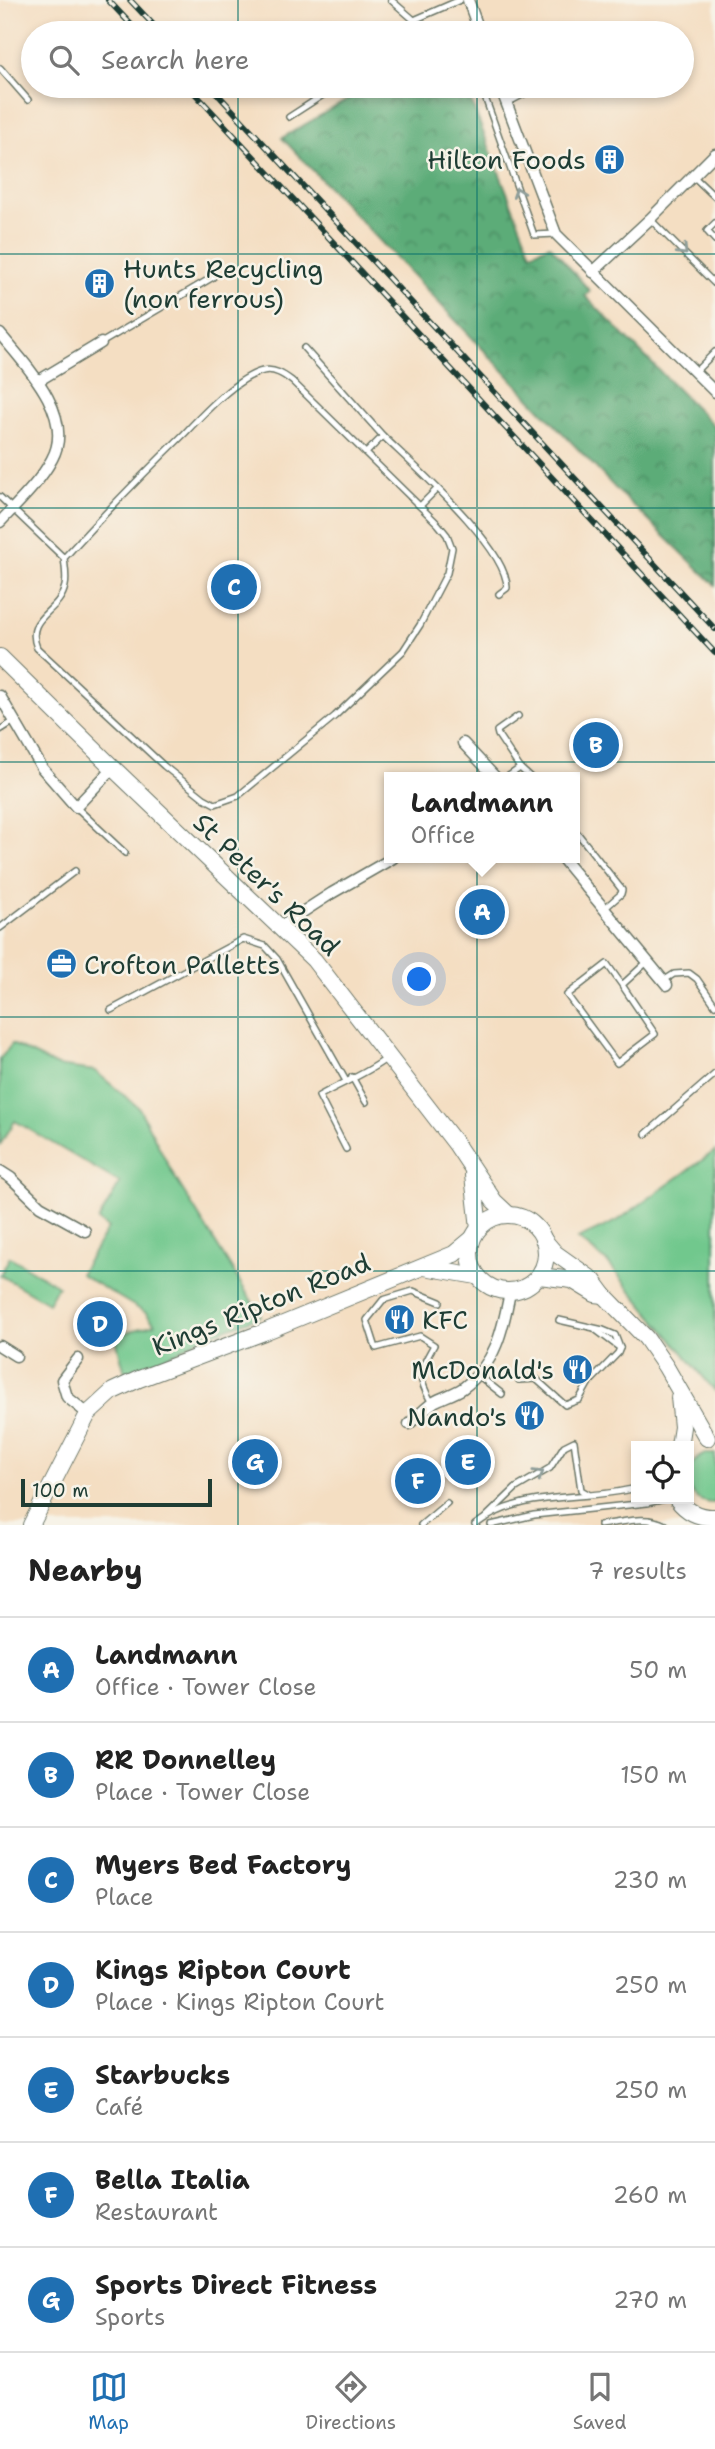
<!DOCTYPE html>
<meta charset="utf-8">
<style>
body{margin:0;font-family:"Shantell Sans",sans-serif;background:#f6f6f6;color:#222}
.controls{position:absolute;right:21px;bottom:21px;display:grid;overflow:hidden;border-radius:0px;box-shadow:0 4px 10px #0003}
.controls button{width:63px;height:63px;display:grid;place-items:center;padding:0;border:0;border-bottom:2px solid #e0e0e0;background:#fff;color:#222;font:35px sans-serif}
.scale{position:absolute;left:21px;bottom:18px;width:191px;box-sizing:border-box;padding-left:7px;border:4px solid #1f3d34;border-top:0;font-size:19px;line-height:24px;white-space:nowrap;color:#1f3d34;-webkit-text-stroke:5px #f7f3e8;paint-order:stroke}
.you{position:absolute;left:420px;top:980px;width:24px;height:24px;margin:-18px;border:5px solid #fff;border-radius:50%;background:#1a73e8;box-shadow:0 0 0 10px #1a73e833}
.badge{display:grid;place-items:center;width:46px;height:46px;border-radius:50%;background:#1f6fb2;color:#fff;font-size:23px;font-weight:700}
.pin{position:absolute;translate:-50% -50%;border:4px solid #fff;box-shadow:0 2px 7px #0006}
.popup{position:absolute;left:384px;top:772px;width:196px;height:91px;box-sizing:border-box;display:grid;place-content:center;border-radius:0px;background:#fff;filter:drop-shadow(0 2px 5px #0005);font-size:23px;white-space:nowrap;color:#767676}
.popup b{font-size:26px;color:#222}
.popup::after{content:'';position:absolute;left:50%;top:100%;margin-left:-14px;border:14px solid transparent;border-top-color:#fff}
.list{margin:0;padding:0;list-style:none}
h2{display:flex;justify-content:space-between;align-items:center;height:91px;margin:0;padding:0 28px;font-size:30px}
h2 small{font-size:23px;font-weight:400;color:#767676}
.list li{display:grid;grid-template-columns:46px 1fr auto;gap:21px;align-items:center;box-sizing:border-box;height:105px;padding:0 28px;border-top:2px solid #e0e0e0}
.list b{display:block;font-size:26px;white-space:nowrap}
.list p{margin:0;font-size:23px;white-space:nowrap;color:#767676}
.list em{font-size:23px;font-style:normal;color:#767676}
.icon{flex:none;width:38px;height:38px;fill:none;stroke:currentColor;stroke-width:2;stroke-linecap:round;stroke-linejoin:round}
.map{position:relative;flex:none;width:715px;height:1525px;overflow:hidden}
.search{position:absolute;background:#fff;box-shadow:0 4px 10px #0003;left:21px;right:21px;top:21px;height:77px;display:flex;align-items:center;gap:18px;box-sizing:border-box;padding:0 24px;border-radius:38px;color:#767676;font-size:26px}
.sheet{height:826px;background:#fff}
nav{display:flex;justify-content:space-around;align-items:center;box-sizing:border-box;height:98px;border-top:2px solid #e0e0e0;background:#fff;font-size:19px;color:#767676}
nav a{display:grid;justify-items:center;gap:4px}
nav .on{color:#1f6fb2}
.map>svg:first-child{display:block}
</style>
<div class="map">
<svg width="715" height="1525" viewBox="0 0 715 1525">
<defs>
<pattern id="forest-crowns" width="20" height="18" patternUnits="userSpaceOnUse" patternTransform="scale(1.75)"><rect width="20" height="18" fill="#5cac78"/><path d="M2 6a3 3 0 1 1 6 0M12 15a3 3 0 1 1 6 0" fill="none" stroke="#4b8d63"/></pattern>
</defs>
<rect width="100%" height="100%" fill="#f7f3e8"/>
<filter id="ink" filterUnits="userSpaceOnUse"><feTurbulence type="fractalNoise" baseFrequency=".0143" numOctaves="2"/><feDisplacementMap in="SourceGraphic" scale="14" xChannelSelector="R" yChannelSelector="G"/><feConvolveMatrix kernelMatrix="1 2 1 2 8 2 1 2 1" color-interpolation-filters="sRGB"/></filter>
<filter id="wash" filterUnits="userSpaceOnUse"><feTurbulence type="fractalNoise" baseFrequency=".00686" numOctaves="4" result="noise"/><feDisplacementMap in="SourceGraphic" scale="28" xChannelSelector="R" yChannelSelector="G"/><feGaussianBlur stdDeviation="1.57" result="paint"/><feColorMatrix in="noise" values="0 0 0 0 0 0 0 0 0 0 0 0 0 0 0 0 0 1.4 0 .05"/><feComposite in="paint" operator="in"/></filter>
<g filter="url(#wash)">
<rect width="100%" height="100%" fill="#f4dec2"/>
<g fill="#71c88d" stroke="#488260" stroke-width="2">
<polygon points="12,1044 57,1066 95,1071 139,1108 174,1176 261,1316 198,1339 177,1352 125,1373 115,1336 155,1324 146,1313 80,1274 108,1228 98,1221 120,1183 15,1121 0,1145 0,1059"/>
<polygon points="715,1151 715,1391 608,1263 578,1239 617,1221"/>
<polygon points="10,1257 58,1286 48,1303 0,1275"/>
<path d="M705,1454h10v49c-32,1 -37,-37 -10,-49z"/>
</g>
<polygon fill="url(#forest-crowns)" stroke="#3e7456" stroke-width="2" points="371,86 465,86 531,253 550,245 590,291 585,296 715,427 715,585 617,490 282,138"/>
</g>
<g filter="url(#ink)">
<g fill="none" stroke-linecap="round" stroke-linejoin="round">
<defs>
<g id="lane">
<polyline points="391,0 414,20 460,0"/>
<polyline points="408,33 414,20"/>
<polyline points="0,68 28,100"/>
<polyline points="481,86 534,235 556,234"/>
<polyline points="507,103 539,86"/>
<polyline points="289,117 337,86"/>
<polyline points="693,176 715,197"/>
<polyline points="650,219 715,284"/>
<polyline points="715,223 707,231 715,240"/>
<polyline points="101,343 213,277"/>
<polyline points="304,348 383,436"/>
<polyline points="695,372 715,352"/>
<path d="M366,453l17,-17c30,29 125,112 124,152l-8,6"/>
<path d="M0,497l64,61c1,9 3,20 1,28 -5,27 -41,30 -28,62l127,118 40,32 11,6 23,-8 97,-80 68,-65 17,-26 27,-52 5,-25 -5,-13 -9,-11 -146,-143c-8,-6 -18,-13 -29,-10 -26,6 -61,44 -79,63 -41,40 -81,81 -120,124"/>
<polyline points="420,506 437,489"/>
<polyline points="0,730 16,720"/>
<polyline points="520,768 530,777"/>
<polyline points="507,777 520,768 498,735 497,731 518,716"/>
<polyline points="76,807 125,853"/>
<polyline points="575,830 622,890 621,894 605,908"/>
<polyline points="0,928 75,871"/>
<polyline points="663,981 674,974 689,973 697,979 715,1005"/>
<polyline points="622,985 607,964 567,995 617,1063 655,1034 622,985 647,962"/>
<polyline points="111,1010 243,939 265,946 277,959 346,1081"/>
<polyline points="352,1077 366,1102"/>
<polyline points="646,1134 715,1074"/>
<path d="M346,1149l-27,-53c22,-13 48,-22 68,-38"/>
<polyline points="596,1330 620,1348"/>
<polyline points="478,1375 502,1394"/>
<polyline points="519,1380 536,1379 565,1405 579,1400 588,1384 618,1353 620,1348 615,1335 603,1330 559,1320"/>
<path d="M432,1403c-16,-28 -13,-31 2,-58l-14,-9 -44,12 -9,-28 16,-20 30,-9 27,11"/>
<polyline points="486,1517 516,1488 550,1468 564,1446 574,1441 581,1490 588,1494"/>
<polyline points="421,1525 447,1503"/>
<path d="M475,1525c46,-36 108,-23 161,-37"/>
<polyline points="491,1525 534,1515 647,1503 665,1499"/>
<path d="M600,1525c21,-2 46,-11 65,0"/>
</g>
<g id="street">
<polyline points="468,0 480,33"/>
<polyline points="500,86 556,234 715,392"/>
<polyline points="593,272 650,219 715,154"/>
<path d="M0,334c25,30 76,82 52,125 -12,23 -34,44 -52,63"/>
<polyline points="38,381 101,343"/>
<polyline points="0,696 42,768 76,807 113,768"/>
<polyline points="463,743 495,777"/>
<polyline points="562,858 667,985"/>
<polyline points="281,926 332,893 393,858"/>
<polyline points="0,1171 11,1178 40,1206 85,1231"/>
<polyline points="0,1346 16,1356"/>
<polyline points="78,1359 62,1380 67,1397 88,1414"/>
<path d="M409,1424c8,-7 16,-16 25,-22 9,-5 20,-8 29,-14 33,-24 40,-59 47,-96"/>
</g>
<g id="secondary">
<polyline points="0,657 113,768 314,960 456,1144 494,1201 509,1215"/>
<polyline points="473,1175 479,1228"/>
<circle cx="508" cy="1253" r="38"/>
<polyline points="543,1239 555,1253 593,1280 604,1295 646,1338 666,1367 707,1438"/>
<polyline points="424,1267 477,1276"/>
<polyline points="539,1276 572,1280 595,1294 604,1295"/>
<polyline points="679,1446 682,1427 679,1397"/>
<path d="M677,1499c9,12 22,19 38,18"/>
<polyline points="31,1525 88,1414 113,1391 139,1379 264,1332 454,1254 472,1239"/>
</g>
</defs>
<use href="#lane" stroke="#6a7566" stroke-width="8"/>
<use href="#street" stroke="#6a7566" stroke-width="13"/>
<use href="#secondary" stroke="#6a7566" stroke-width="18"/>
<use href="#lane" stroke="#fff" stroke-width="5"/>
<use href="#street" stroke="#fff" stroke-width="10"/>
<use href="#secondary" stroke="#fff" stroke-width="16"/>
<defs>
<g id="rail">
<polyline points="108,0 139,33"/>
<polyline points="130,0 161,33"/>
<polyline points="188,86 715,653"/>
<polyline points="210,86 715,629"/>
</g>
</defs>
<use href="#rail" stroke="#1f3d34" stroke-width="6"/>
<use href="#rail" stroke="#f7f3e8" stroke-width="3.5" stroke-dasharray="10" stroke-linecap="butt"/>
</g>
<defs><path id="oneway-chevron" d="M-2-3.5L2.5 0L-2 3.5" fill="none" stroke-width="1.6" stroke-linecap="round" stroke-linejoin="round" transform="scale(1.75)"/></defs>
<g stroke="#8f9e9a">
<use href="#oneway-chevron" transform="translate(518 192) rotate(-109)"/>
<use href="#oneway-chevron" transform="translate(683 251) rotate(46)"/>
<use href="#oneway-chevron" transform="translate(539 1474) rotate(-31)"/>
</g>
</g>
<path fill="none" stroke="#0f766e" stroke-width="2" stroke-opacity="0.55" d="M238,0v33M477,0v33M238,86v1439M477,86v1439M0,254h715M0,508h715M0,762h715M0,1017h715M0,1271h715"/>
<defs>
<symbol id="building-disc" viewBox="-11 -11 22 22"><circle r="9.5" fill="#1f6fb2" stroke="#f7f3e8"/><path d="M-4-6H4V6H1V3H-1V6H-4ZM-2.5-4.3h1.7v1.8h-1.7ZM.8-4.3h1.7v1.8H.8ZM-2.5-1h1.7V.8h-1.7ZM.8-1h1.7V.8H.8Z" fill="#fff"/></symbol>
<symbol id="office-disc" viewBox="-11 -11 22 22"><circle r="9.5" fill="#1f6fb2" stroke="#f7f3e8"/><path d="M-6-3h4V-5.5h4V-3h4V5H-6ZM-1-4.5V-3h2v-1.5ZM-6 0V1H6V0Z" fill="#fff"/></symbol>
<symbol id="restaurant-disc" viewBox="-11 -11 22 22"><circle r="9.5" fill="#1f6fb2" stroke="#f7f3e8"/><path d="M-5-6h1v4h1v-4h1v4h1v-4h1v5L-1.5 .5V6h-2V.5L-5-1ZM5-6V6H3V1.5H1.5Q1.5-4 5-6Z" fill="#fff"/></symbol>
</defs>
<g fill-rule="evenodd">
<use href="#building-disc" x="592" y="142" width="35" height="35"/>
<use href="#building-disc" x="82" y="266" width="35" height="35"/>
<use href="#office-disc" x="44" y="946" width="35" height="35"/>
<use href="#restaurant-disc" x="382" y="1302" width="35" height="35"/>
<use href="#restaurant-disc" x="560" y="1352" width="35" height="35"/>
<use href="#restaurant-disc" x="512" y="1398" width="35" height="35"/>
</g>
<g text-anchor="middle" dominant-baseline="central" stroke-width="5" stroke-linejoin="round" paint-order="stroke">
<g font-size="26" fill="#1f3d34" stroke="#f7f3e8" text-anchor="end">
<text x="586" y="159">Hilton Foods</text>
<text x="123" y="268" text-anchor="start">Hunts Recycling<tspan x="123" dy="30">(non ferrous)</tspan></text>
<text x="84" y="964" text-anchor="start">Crofton Palletts</text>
<text x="422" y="1319" text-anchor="start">KFC</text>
<text x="554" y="1369">McDonald's</text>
<text x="507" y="1416">Nando's</text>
</g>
<g font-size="26" fill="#1f3d34" stroke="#f7f3e8">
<text transform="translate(267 884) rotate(44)">St Peter's Road</text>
<text transform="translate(261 1304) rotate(-22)">Kings Ripton Road</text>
</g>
</g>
</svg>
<div class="controls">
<button><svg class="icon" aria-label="locate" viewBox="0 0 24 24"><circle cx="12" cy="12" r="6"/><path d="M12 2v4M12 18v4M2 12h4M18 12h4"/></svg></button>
</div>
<div class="scale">100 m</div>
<div class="you"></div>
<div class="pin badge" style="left:482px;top:912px">A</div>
<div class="popup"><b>Landmann</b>Office</div>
<div class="pin badge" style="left:596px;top:745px">B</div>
<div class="pin badge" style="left:234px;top:587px">C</div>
<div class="pin badge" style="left:100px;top:1324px">D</div>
<div class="pin badge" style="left:468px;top:1462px">E</div>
<div class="pin badge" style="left:418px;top:1481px">F</div>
<div class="pin badge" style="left:255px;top:1462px">G</div>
<div class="search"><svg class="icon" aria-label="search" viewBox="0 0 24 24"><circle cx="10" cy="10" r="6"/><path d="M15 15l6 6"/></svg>Search here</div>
</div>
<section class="sheet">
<h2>Nearby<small>7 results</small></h2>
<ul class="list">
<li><span class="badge">A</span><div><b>Landmann</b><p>Office · Tower Close</p></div><em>50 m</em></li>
<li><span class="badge">B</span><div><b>RR Donnelley</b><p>Place · Tower Close</p></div><em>150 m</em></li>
<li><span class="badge">C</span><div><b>Myers Bed Factory</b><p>Place</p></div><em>230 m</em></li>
<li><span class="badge">D</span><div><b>Kings Ripton Court</b><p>Place · Kings Ripton Court</p></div><em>250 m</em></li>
<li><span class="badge">E</span><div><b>Starbucks</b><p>Café</p></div><em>250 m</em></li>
<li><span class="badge">F</span><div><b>Bella Italia</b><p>Restaurant</p></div><em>260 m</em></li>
<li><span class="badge">G</span><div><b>Sports Direct Fitness</b><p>Sports</p></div><em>270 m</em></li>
</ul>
</section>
<nav>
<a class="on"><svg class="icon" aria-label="map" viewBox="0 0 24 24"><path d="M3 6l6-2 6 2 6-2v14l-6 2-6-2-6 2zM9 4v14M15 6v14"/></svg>Map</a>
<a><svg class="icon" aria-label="directions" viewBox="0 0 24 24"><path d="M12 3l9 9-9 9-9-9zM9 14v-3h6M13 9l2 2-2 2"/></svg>Directions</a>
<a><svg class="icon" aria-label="saved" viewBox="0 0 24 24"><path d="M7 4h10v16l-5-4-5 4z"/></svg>Saved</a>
</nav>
